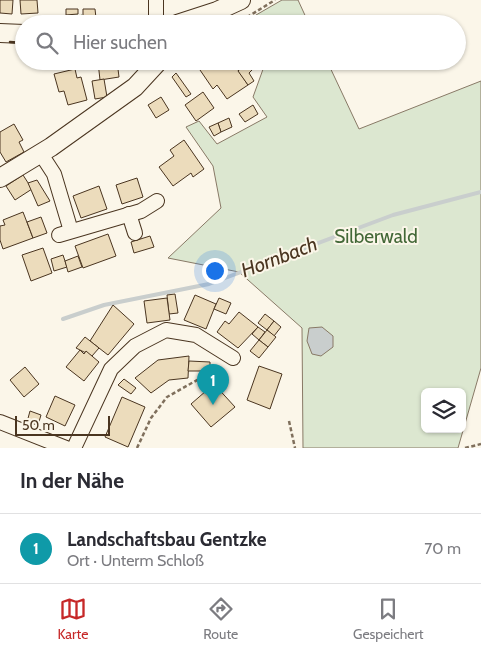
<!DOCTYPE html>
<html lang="de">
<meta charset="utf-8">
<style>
body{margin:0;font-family:Cabin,sans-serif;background:#f2f2f3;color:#2b2b33}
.controls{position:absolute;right:15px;bottom:15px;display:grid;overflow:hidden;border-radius:8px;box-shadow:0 1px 4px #0004}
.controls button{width:45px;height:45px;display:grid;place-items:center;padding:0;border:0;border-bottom:1px solid #e1e1e2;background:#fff;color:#2b2b33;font:25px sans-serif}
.scale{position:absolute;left:15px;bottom:12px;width:95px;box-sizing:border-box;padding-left:5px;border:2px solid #4a3520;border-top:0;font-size:14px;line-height:18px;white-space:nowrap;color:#4a3520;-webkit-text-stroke:4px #fbf6e9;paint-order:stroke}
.you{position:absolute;left:214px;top:270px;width:18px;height:18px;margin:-12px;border:4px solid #fff;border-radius:50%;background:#1a73e8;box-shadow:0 0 0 8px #1a73e833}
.badge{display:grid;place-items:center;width:32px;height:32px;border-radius:50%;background:#c62828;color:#fff;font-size:16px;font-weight:700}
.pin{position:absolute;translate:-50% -41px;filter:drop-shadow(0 1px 2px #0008)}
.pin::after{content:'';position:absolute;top:26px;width:18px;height:15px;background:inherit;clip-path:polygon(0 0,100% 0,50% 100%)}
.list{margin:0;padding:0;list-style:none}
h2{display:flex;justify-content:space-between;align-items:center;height:65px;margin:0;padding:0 20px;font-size:21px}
h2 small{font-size:16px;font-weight:400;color:#7c7c81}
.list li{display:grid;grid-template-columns:32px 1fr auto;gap:15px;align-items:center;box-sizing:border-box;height:70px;padding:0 20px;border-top:1px solid #e1e1e2}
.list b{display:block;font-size:19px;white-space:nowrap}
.list p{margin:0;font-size:16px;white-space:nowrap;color:#7c7c81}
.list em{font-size:16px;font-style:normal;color:#7c7c81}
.icon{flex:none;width:28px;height:28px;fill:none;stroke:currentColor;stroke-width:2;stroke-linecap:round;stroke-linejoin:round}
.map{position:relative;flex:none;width:481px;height:448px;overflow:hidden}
.search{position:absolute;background:#fff;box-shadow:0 1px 4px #0004;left:15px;right:15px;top:15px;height:55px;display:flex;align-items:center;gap:12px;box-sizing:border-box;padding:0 18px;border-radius:28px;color:#7c7c81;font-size:19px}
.sheet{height:135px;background:#fff}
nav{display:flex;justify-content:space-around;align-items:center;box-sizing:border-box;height:70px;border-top:1px solid #e1e1e2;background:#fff;font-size:14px;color:#7c7c81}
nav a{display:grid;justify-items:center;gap:2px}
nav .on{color:#c62828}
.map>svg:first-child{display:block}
</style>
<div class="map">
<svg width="481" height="448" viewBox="0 0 481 448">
<rect width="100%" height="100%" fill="#fbf6e9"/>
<g fill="#dce7d0" stroke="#887966" fill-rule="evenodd">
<polygon points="282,0 298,0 309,24 261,24 256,15"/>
<path d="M266,61h61l32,68 122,-48v287l-23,80h-155l-1,-120 -63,-56 -71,-14 53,-50 -8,-42 -27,-39 13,-6 18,23 50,-27 -14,-20zM425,392h37v37h-37z"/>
</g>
<polygon fill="#c9cecd" stroke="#887966" points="322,327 333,336 333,347 321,356 312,354 307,341 309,328"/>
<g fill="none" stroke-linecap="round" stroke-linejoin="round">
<polyline stroke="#c9cecd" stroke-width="4" points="63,319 104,305 209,284 393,215 481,192"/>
</g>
<g fill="#ecdcbc" stroke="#4a3520">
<polygon points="0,0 13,0 12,14 0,13"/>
<polygon points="20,0 37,0 38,13 21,14"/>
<polygon points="66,9 78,9 78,14 66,15"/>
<polygon points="83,9 95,9 96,18 83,19"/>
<polygon points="117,61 119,77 100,80 98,62"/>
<polygon points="212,61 232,61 248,85 227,99 217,85 213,89 200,70"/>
<polygon points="249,61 260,62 249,73 254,81 248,85 238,71"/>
<polygon points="75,69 77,78 81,77 87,100 68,105 64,91 59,92 54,74"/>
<polygon points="176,73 191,94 186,97 172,77"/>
<polygon points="104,79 107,97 95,99 92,81"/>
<polygon points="203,92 214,108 196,121 185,105"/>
<polygon points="161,97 169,110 156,118 148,105"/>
<polygon points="253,105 258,114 245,122 239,114"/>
<polygon points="229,118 232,127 221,132 218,123"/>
<polygon points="218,123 221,132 214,136 209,127"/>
<polygon points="14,124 23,140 19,142 24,152 6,162 0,152 0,132"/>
<polygon points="184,140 204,169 193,177 191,173 173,186 159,167 174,156 170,150"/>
<polygon points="23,175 32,189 15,200 6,186"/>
<polygon points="137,178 143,197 122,204 116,185"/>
<polygon points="37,180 50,201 38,206 28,183"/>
<polygon points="99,186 107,209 81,218 73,196"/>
<polygon points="23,212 33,238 3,249 0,240 0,226 5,225 3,220"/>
<polygon points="41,217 47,233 33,238 27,222"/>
<polygon points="108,234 116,256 83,268 75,246"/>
<polygon points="150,236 154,247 134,253 131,242"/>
<polygon points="43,248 52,273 31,281 22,255"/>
<polygon points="63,255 67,267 54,271 51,259"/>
<polygon points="78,256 82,267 68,272 65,261"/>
<polygon points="175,294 178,313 169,314 167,295"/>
<polygon points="195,295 216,304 206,329 184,320"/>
<polygon points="167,298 170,320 147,323 144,301"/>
<polygon points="219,298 231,303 226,314 214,309"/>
<polygon points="113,305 134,324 108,355 90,341"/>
<polygon points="239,312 258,327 238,348 217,332 225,321 229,324"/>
<polygon points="265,314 274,321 267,330 258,323"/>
<polygon points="274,321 281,327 274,336 267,330"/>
<polygon points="258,327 265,332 259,340 252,334"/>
<polygon points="267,330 276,337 268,347 259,340"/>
<polygon points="85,337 99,348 92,356 76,348"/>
<polygon points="259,340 268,347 259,358 250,351"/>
<polygon points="80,350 84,354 86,351 99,362 84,381 66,367"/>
<polygon points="189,356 188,378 169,380 151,393 135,378 158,360"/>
<polygon points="189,361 210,362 210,371 188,371"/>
<polygon points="259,366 282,374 270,409 247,400"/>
<polygon points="25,367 39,384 24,397 10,380"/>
<polygon points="124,379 136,388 131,394 118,385"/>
<polygon points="214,384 235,407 211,427 191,404"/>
<polygon points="55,396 75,405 65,426 46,417"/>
<polygon points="122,397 145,407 128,447 105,437"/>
<polygon points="30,411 41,415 38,425 27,422"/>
</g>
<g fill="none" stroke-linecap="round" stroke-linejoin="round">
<defs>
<g id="minor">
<polyline points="156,0 156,24"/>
<polyline points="41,154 54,174 71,231"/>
<polyline points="129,214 135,233"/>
<polyline points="59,235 141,211 157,201"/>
<polyline points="0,422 66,448"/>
<polyline points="74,448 111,369 135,346 166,330 196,335 233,358"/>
</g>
<g id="major">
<polyline points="177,24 217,11 241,0"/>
<polyline points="0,33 24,34"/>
<polyline points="0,178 51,147 135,87 159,61"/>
</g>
</defs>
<use href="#minor" stroke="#4a3520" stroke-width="16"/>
<use href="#major" stroke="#4a3520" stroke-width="20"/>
<g stroke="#7f6f5c" stroke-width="2.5" stroke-dasharray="4 2.5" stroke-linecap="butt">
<polyline points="236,24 275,0"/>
<polyline points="289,421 295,448"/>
<polyline points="137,448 151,418 167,397 222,366"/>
<polyline points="465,448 481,444"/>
</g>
<use href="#minor" stroke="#fbf6e9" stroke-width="14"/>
<use href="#major" stroke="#fbf6e9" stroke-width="18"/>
<polyline stroke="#436837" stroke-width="4" stroke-dasharray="2.5 4" stroke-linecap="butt" points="56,20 82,16"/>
<polyline stroke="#4a3520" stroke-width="2.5" points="10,42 24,43"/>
</g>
<g text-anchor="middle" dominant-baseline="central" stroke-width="4" stroke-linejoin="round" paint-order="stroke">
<g font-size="19" fill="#436837" stroke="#fbf6e9">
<text x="376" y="236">Silberwald</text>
</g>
<g font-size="20" font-style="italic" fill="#4a3520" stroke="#fbf6e9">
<text transform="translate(279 257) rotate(-21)">Hornbach</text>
</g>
</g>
</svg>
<div class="controls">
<button><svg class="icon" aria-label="layers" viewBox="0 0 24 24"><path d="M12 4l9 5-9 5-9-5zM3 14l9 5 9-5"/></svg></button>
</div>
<div class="scale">50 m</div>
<div class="you"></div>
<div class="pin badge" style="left:213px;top:405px;background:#0f9aa8">1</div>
<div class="search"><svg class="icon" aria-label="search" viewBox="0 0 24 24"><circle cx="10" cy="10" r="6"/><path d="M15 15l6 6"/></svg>Hier suchen</div>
</div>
<section class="sheet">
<h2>In der Nähe<small></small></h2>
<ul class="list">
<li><span class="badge" style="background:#0f9aa8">1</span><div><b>Landschaftsbau Gentzke</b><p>Ort · Unterm Schloß</p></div><em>70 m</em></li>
</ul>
</section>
<nav>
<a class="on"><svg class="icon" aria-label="map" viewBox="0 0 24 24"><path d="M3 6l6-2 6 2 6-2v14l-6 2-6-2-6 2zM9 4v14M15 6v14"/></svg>Karte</a>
<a><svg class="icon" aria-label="directions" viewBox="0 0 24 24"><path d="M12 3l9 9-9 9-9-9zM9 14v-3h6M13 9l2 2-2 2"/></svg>Route</a>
<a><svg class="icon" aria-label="saved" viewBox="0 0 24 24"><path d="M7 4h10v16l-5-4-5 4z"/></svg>Gespeichert</a>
</nav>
